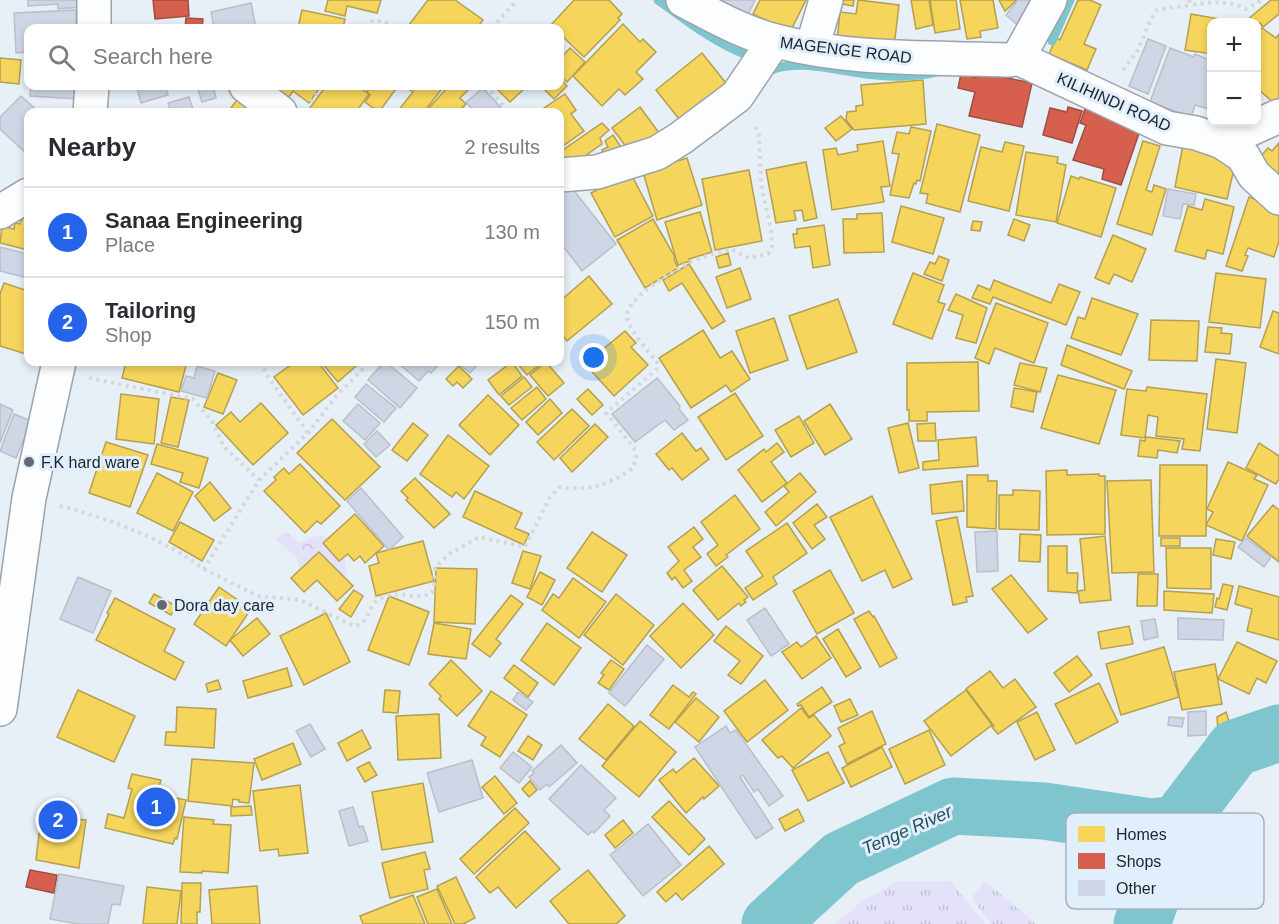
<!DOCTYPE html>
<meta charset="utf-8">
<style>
body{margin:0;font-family:Helvetica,sans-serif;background:#f7f7f7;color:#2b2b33}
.controls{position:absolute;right:18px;top:18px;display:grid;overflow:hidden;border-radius:12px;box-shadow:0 3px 9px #0003}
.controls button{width:54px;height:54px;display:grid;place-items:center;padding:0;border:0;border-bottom:2px solid #e1e1e2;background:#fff;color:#2b2b33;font:30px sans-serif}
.you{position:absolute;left:594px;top:358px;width:21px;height:21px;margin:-15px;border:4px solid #fff;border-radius:50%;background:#1a73e8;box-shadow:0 0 0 9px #1a73e833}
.badge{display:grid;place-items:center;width:39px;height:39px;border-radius:50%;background:#2563eb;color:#fff;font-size:20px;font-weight:700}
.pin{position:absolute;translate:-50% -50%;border:3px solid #fff;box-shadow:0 2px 6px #0006}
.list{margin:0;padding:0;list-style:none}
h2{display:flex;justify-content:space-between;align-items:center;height:78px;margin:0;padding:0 24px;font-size:26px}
h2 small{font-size:20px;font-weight:400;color:#7c7c81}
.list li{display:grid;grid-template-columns:39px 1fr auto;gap:18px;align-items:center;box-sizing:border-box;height:90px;padding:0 24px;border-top:2px solid #e1e1e2}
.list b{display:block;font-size:22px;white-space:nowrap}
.list p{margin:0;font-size:20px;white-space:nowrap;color:#7c7c81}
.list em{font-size:20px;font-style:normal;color:#7c7c81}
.icon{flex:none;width:33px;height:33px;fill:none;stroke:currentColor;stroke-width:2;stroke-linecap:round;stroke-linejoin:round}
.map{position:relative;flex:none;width:1279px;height:924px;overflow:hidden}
.search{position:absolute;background:#fff;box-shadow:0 3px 9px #0003;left:24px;top:24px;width:540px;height:66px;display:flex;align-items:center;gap:15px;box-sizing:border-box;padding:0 21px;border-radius:12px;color:#7c7c81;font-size:22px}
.panel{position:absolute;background:#fff;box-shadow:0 3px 9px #0003;left:24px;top:108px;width:540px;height:258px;border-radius:12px}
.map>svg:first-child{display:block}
</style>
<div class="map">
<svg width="1279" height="924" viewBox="0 0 1279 924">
<defs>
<pattern id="grass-tufts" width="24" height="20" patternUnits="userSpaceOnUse" patternTransform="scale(1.5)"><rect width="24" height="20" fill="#e4e2f9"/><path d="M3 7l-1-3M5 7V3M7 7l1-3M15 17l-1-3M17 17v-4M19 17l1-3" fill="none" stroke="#c3c2d6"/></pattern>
<pattern id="forest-crowns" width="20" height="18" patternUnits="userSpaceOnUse" patternTransform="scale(1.5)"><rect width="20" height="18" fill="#e4e2f9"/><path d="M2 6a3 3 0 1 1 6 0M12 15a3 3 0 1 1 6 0" fill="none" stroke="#c3c2d6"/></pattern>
</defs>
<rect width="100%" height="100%" fill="#e7eff7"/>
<g fill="url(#grass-tufts)">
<polygon points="984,880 1035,923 1036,924 991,924 973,900 974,895"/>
<polygon points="951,881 985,924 835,924 861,902 896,882"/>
</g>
<path fill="url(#forest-crowns)" d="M286,532l14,11c17,-10 27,-9 42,1l5,32 -6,8 -20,-5 -21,-1 -2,-19 -23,-20z"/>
<g fill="#f6d55c" stroke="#b4a04e" stroke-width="1.5">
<polygon points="328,0 381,0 377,13 347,6 345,16 325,11"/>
<polygon points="428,0 455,0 483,20 477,28 411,28 408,26"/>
<polygon points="574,0 609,0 622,14 618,18 620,20 584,57 560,34 560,28 553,28 550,26"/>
<polygon points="760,0 806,0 790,32 753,14"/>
<polygon points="837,0 854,0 853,6 837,3"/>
<polygon points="858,0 899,5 894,47 837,41 840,12 856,14"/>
<polygon points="911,0 929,0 933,25 916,29"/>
<polygon points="930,0 956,0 960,29 935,33"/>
<polygon points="960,0 993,0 998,28 980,31 981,37 967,39"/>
<polygon points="999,0 1017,0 1005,11"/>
<polygon points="1078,0 1090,0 1101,5 1084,44 1096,49 1087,70 1049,54 1056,38 1060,40"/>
<polygon points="1271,0 1279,0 1279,14 1263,27 1260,23 1256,26 1256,22 1249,22 1247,20"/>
<polygon points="302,10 345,19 343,28 298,28"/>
<polygon points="1191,14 1236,22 1212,22 1212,54 1185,50"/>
<polygon points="623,24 640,42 643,39 656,52 636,72 643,79 625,95 619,89 602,106 573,76"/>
<polygon points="1262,28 1276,38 1279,34 1279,104 1277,106 1256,87 1256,36"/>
<polygon points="570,48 585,62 567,82 560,75 560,59"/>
<polygon points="702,53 729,87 683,124 656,90"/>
<polygon points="0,58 21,60 19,84 0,82"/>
<polygon points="560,78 567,86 554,99 541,86 560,86"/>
<polygon points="923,80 926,124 854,130 846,120 847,112 856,111 856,106 863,105 861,85"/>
<polygon points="263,86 321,86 309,103 293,91 286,101"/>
<polygon points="326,86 357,86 369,94 356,112 307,112"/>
<polygon points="371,86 398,86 379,112 365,102 370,95 367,92"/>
<polygon points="405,86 444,86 424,112 397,112 413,92"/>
<polygon points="449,86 472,86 460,98 466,104 458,112 433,112 429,108"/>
<polygon points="494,86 527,86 510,102"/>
<polygon points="565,94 576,110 571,114 584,131 560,148 560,112 538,112"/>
<polygon points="239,97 259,112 228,112"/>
<polygon points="640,107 662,137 630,152 612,128"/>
<polygon points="841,116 852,129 836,141 825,128"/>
<polygon points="602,123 609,130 600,138 602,144 569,167 560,152"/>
<polygon points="937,124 980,135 960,212 926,203 928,194 920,193"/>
<polygon points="911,127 931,131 920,181 917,180 916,184 914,183 909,198 890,195 899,154 892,153 897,132 909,134"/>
<polygon points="613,135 623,150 608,160 602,150 608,147 605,141"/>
<polygon points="883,141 890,186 881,187 884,202 832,210 823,150 836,148 838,155 858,151 857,145"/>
<polygon points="1143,141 1160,146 1146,190 1152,192 1154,185 1166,189 1152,235 1117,224"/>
<polygon points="1005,142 1024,146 1009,211 968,201 981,147 1002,152"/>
<polygon points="1279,143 1279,184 1255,163 1268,148 1272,151"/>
<polygon points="1183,145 1237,156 1227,199 1175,187"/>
<polygon points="1026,152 1058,157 1057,163 1066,165 1056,222 1016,215"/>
<polygon points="687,158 702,205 657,220 643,172"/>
<polygon points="806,162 817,218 804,221 802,210 794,211 796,220 776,223 766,170"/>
<polygon points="749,170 762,241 715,250 702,179"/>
<polygon points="630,172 653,216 615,237 591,193"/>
<polygon points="1071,176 1079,179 1080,177 1116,188 1101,237 1057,223"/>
<polygon points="1249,197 1279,209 1279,241 1274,257 1248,248 1245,255 1248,256 1242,271 1226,266"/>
<polygon points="1205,199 1234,207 1223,254 1207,250 1205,259 1175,251 1188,206 1202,210"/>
<polygon points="901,206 944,218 933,254 892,242"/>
<polygon points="28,210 28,250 0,243 2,226 14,229 15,223 20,224 25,213"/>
<polygon points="700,212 712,252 689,259 690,261 678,265 665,222"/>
<polygon points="882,213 884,252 844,253 843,219 857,219 857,214"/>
<polygon points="653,219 675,257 674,259 678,268 645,288 617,240"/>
<polygon points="1014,219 1030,225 1024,241 1008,235"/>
<polygon points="973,221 982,222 980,231 971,230"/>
<polygon points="824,225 830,265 813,268 810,246 795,248 793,234 797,234 797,229"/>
<polygon points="1113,235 1146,249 1132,282 1114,274 1109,284 1095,278"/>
<polygon points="728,253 731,265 719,268 716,257"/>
<polygon points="939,256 949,260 942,281 924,274 930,262 935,264"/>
<polygon points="689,264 725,321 712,329 682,283 669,291 663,280"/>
<polygon points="740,268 751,299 727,308 716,277"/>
<polygon points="913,273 944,285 938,302 945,304 932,339 893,324"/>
<polygon points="1216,273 1266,279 1260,328 1209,322"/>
<polygon points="589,276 612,304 567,341 560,332 560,301"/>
<polygon points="994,280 1051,303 1059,284 1080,292 1066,325 993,297 990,304 972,298 978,285 990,290"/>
<polygon points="4,283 28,291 28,344 26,354 0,346 0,294"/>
<polygon points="956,294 987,308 976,343 956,338 963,315 948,310"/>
<polygon points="1092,298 1138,314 1121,355 1071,338 1078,317 1085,319"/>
<polygon points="838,299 857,352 807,369 789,316"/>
<polygon points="996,303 1048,323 1034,363 995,348 989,364 975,358"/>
<polygon points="1273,311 1279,313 1279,354 1260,347"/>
<polygon points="774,318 788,360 750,373 736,331"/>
<polygon points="1151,320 1199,321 1197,361 1149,360"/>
<polygon points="1208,327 1222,328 1221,333 1232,334 1230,354 1205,352"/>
<polygon points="703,330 720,358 732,351 750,379 731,392 726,385 691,408 659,358"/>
<polygon points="625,331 636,343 631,347 648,365 614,396 585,364"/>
<polygon points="1067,345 1132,371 1124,389 1061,365"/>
<polygon points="1216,359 1246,363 1237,433 1207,429"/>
<polygon points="126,362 187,362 179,392 122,378"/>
<polygon points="295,362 318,362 338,388 303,415 274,377"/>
<polygon points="321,362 357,362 354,364 356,366 338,382"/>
<polygon points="512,362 522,376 499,395 488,380"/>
<polygon points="516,362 543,362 527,375"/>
<polygon points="546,362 564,383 548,396 530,375"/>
<polygon points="978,362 979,411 927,412 927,421 909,421 909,410 907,410 907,363"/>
<polygon points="1020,363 1047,368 1040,392 1014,385"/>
<polygon points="459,366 472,379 463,388 457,382 453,386 446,379"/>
<polygon points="218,373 237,380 223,414 204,407"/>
<polygon points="1058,375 1116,390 1099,444 1041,428"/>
<polygon points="524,377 532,387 509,405 501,396"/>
<polygon points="537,387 546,399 522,420 511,408"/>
<polygon points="1147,387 1207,394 1200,451 1182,449 1184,439 1156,436 1158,417 1148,415 1145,438 1121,435 1127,389 1146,391"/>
<polygon points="1014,388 1037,392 1033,412 1011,407"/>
<polygon points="588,389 603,405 592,415 577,399"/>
<polygon points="735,393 763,436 726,460 698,417"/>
<polygon points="121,394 159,399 154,444 116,439"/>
<polygon points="488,395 519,425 490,455 459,425"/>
<polygon points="171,397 189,400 178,447 161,443"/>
<polygon points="550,399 562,413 538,435 526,422"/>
<polygon points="261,403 288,433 253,465 216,425 231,412 240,422"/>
<polygon points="830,404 852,439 825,455 804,421"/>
<polygon points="572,409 589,426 554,460 537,442"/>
<polygon points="799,416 814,443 791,457 775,430"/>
<polygon points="332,419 380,467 345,500 297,453"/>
<polygon points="413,423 428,435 407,461 392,450"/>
<polygon points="908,423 919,468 899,473 888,428"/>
<polygon points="935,423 936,441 918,441 917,424"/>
<polygon points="595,424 608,437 572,472 560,458"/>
<polygon points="682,433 696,451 701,448 709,459 682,480 672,468 669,470 656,454"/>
<polygon points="448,435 489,466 464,499 456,492 452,497 420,474"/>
<polygon points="976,437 978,466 923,470 923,462 939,460 938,440"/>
<polygon points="1146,437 1180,441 1177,453 1158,450 1157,458 1138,456 1140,440 1145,441"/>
<polygon points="106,442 148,455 130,507 89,493"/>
<polygon points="777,443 784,452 771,462 787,483 762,502 738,470 764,449 766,452"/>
<polygon points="1259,443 1279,456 1279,479 1276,484 1246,468"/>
<polygon points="157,444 208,458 199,488 180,482 183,473 151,464"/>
<polygon points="1228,462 1257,475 1254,479 1268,485 1242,541 1206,525 1213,512 1207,509"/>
<polygon points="300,464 340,506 321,524 317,521 305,533 264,491 276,480 274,477 284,468 289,474"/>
<polygon points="1160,465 1207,465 1206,536 1159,536"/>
<polygon points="1067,470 1067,475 1099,474 1099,476 1105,476 1105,534 1047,535 1046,471"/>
<polygon points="157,473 193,492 173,531 137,513"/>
<polygon points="800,473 816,492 776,526 765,512 789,492 784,486"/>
<polygon points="967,475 988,475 988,481 997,481 996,529 967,527"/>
<polygon points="415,478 450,514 434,528 406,500 408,498 401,491"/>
<polygon points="1151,480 1154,572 1112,573 1107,481"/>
<polygon points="962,481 964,511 932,514 930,485"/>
<polygon points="210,482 231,508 214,521 195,496"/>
<polygon points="1013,490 1040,491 1039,530 999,529 999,495 1013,495"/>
<polygon points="475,491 522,513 515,528 529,534 524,545 463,517"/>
<polygon points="735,495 760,529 726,555 728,557 716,566 707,554 718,545 701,522"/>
<polygon points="872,496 912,579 893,588 885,570 862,581 830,517"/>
<polygon points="817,504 827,517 814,525 825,539 812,549 793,523"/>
<polygon points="1273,505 1279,510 1279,562 1247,536"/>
<polygon points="355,514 384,546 365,563 360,556 354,561 348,554 339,561 323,543"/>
<polygon points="957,517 973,596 966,597 967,602 953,605 936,521"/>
<polygon points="180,522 214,540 202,561 169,542"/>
<polygon points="787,523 807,553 773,577 777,584 753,600 745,588 763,576 746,551"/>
<polygon points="694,527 703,539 693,547 701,557 684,570 692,581 683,588 675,577 672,580 667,573 679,561 668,547"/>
<polygon points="592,532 627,555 602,592 567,568"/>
<polygon points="1020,534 1041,535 1040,562 1019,561"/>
<polygon points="1105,536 1111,600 1080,603 1078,591 1085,590 1080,539"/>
<rect x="1161" y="538" width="19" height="8"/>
<polygon points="1216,539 1235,542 1231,559 1213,555"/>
<polygon points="423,541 434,581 376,596 369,566 379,563 376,553"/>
<polygon points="1048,546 1067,546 1067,573 1078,573 1077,593 1048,591"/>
<polygon points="1166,548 1211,548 1211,589 1167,588"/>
<polygon points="523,551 541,556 530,589 512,583"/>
<polygon points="319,552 353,586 337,601 317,580 304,592 291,578"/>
<polygon points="722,566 748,597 744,600 746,602 741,606 739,603 718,620 693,590"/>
<polygon points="436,568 477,569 475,624 434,622"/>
<polygon points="830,570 854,613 817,634 793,591"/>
<polygon points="540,572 555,580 542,605 527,597"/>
<polygon points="1138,574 1158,574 1157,606 1137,606"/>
<polygon points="1011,575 1047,619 1028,633 992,589"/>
<polygon points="573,578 606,602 579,638 542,610 553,594 559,598"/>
<polygon points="1223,584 1233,586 1227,610 1215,607 1217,598 1219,599"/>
<polygon points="1239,586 1279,597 1279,640 1247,631 1252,609 1235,604"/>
<polygon points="219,587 251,609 226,646 194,624"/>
<polygon points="354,590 363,596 351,617 339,609"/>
<polygon points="1164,591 1214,594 1212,613 1164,610"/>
<polygon points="154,594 176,606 171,615 149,603"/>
<polygon points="616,594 654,625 623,665 584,635"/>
<polygon points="511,595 523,604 496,639 501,643 490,657 472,644"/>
<polygon points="389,596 429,612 409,665 368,650"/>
<polygon points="115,598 175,629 164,651 184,662 175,680 96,640 109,614 107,613"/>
<polygon points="683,603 714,635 681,668 650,636"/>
<polygon points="869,611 873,617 874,616 897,658 880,667 854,619"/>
<polygon points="326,613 350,662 304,685 280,636"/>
<polygon points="257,618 270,634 243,656 230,640"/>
<polygon points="434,623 471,629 466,659 428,654"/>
<polygon points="547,623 581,648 554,685 521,660"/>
<polygon points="726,626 763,656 741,684 728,675 740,661 714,641"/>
<polygon points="1129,626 1133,644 1101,649 1098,632"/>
<polygon points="838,629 861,668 846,677 823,639"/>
<polygon points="816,636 831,658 802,679 782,652 797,642 801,647"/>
<polygon points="1237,642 1277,661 1266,683 1257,678 1249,694 1218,679"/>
<polygon points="1164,647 1179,697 1121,715 1106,664"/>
<polygon points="1077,656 1092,675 1069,692 1054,673"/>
<polygon points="451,660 482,691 457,716 439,699 441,696 429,684"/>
<polygon points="611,660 624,669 609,690 598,683 604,675 601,673"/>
<polygon points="1215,664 1222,704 1182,710 1174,672"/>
<polygon points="514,665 538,683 528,697 504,678"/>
<polygon points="287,668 292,686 248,698 243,681"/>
<polygon points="990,671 1003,688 1015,679 1036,707 998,734 992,727 994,726 966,689"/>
<polygon points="218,680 221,689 208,692 206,684"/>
<polygon points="765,680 788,710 747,742 724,711"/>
<polygon points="1099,683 1118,722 1076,744 1055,704"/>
<polygon points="673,685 689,697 693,692 696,694 669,729 650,715"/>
<polygon points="822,687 832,702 809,717 801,705 798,706 797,704"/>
<polygon points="78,690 135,716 114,762 57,737"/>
<polygon points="385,690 400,691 398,713 383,712"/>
<polygon points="966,690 992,725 951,756 924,721"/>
<polygon points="491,691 527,715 500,757 481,745 486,737 468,726"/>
<polygon points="696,698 719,717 699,742 675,722"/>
<polygon points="850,699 858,715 841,722 834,706"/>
<polygon points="608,704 634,726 606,760 579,739"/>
<polygon points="177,707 216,709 214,748 165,745 166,732 176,732"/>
<polygon points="801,708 809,718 814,715 831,736 793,768 782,756 778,758 762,740"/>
<polygon points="872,711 886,744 847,764 839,746 845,743 838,728"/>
<polygon points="1037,712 1055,750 1035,760 1017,722"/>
<polygon points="1226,712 1229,721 1218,730 1217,717"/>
<polygon points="439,714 441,758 398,760 396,716"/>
<polygon points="640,721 676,752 639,797 602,766"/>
<polygon points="362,730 371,748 347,761 338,743"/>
<polygon points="929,730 945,765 905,784 889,749"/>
<polygon points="528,736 542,745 533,760 518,751"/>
<polygon points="293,743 301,764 262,780 254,759"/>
<polygon points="882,747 892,767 851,787 842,768"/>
<polygon points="828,752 844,783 808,801 792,770"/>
<polygon points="694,758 719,786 704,799 703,797 686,813 659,780 673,769 676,773"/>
<polygon points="192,759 254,763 249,803 239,802 239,800 233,799 232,806 188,801"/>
<polygon points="369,762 377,775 365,782 357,768"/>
<polygon points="132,774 161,780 157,794 186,800 177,839 175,838 173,844 105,828 108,814 124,818 132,789 128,788"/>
<polygon points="495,776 517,803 504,814 482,787"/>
<polygon points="530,781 537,790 529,797 522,789"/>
<polygon points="423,783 433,842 382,850 372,792"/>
<polygon points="300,785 308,853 279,856 278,849 260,851 253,791"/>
<polygon points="669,801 705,839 689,855 652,817"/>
<polygon points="251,806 252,815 231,816 231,807"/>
<polygon points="515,808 529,823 474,874 460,859"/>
<polygon points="798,809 804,821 785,831 779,819"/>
<polygon points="41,817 86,820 79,868 36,860"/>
<polygon points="184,817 214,820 213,824 231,825 228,873 202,871 202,873 180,872"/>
<polygon points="623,820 633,833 615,848 605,835"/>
<polygon points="525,831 560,869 516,908 498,887 490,893 476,877"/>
<polygon points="709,846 724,864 682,900 676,893 666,902 657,892"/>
<polygon points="425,852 430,869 424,870 428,889 390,898 382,863"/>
<polygon points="588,870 625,916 616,924 569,924 550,901"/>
<polygon points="456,877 475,918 463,924 455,924 437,886"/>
<polygon points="182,883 201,883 200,912 197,912 197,924 181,924"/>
<polygon points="257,886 260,924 212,924 209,890"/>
<polygon points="147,887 181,891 177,924 143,924"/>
<polygon points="437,889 452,924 428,924 417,897"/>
<polygon points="413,895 425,924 363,924 360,916"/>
</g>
<g fill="#d6604d" stroke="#9e4e43" stroke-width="1.5">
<polygon points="153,0 188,0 189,16 155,19"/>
<polygon points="186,18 203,19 202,28 185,28"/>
<polygon points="977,72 1032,83 1022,127 969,116 975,92 958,88 961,74 976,78"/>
<polygon points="1087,103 1143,122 1121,185 1102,179 1104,169 1073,160 1086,125 1080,123"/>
<polygon points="1068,107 1082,111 1072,143 1043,135 1050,108 1067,112"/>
<polygon points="30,870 57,875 54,893 26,887"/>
</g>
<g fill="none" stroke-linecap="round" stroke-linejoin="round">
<g stroke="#7fc5cd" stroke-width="9">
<path d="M658,0c27,19 54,41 84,53"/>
<polyline points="1052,41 1070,0"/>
<path d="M767,72c29,-16 77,1 109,3 20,2 41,2 61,-3"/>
</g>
<g stroke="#7fc5cd" stroke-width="57">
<polyline points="770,924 841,859 953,806 1044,811 1151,827 1177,824"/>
<polyline points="1142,924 1177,824 1235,748 1279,733"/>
</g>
</g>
<g fill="#cfd6e5" stroke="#babfc8" stroke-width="1.5">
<polygon points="28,0 81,0 82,7 58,9 58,4 28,6"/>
<polygon points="711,0 755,0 746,19"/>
<polygon points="1018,0 1039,0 1021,28 1006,15"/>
<polygon points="251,3 256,28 214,28 211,12"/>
<polygon points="76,10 76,28 28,28 28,52 16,53 14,13"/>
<polygon points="1148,39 1166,46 1148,94 1129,86"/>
<polygon points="1170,48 1194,57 1195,54 1212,61 1212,110 1195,105 1191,117 1150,102"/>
<polygon points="31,86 80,86 79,99 30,96"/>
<polygon points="147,86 165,86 168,95 141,103 137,88"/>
<polygon points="197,86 213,86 216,98 202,102"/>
<polygon points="483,88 505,112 475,112 466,102"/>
<polygon points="21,96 39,112 28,112 28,155 0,129 0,117"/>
<polygon points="189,97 194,112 171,112 168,103"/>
<polygon points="568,183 616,244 582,271 560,242 560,189"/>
<polygon points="1168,189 1196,194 1194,205 1183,204 1180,219 1163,216"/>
<polygon points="0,247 28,254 28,278 0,271"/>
<polygon points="384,362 386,362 417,388 400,408 368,380"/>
<polygon points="397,362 441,362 431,373 428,371 419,381"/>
<polygon points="457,362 480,362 470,373"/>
<polygon points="197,366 215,371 207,398 181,391 186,376 194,378"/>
<polygon points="657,378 680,406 679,409 688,420 674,430 665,420 635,442 612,414"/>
<polygon points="366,384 396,408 384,422 355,397"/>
<polygon points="0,404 13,410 0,443"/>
<polygon points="358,404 380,423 365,440 343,421"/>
<polygon points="14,414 31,421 16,458 0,451"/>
<polygon points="377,431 390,445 376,457 364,444"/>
<polygon points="361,488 403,537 389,550 347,501"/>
<polygon points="997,531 998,571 977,572 975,532"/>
<polygon points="1246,538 1271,557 1264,567 1238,547"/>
<polygon points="78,577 111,591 93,633 60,619"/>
<polygon points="765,608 789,644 771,656 747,620"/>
<polygon points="1178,618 1224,620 1223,640 1178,639"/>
<polygon points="1155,619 1158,637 1144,640 1141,621"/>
<polygon points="647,645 664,659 625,706 609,693"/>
<polygon points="518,692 533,702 526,710 513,700"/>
<polygon points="1206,711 1206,735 1188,736 1188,712"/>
<polygon points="1169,717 1184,718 1182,727 1168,725"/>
<polygon points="310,724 325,749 311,757 296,731"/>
<polygon points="726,726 730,733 736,730 783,796 769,806 758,789 754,792 743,775 740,777 773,828 756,839 695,747"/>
<polygon points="561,745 577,763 549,787 547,784 540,790 529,777 534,773 532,771"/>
<polygon points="513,752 532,767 519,783 500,768"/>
<polygon points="472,760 483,798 439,812 427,773"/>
<polygon points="581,765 616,798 604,810 610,816 594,833 592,831 588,835 549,799"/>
<polygon points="353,807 359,827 363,826 368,841 349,846 339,811"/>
<polygon points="648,824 681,865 643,896 610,855"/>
<polygon points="59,874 124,886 120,905 112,904 108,924 78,924 50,919"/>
</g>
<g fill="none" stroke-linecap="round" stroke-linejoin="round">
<defs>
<g id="street">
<path d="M683,0c29,15 60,33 93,41 76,20 156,16 234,19l8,-2"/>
<polyline points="812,48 826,0"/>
<polyline points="1018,58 1167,128 1196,133 1222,142 1279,116"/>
<polyline points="1018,58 1050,0"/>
<polyline points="246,86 280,112"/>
<polyline points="1222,142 1243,156 1254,175 1279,198"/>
<polyline points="560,175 597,172 657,153 681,138 737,96 774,41"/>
<polyline points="0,212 28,195"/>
</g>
<g id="secondary">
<polyline points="94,0 94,28"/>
<polyline points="90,112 92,86"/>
<polyline points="0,709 29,498 59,362"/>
</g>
</defs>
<use href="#street" stroke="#9ca3ab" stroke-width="36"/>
<use href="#secondary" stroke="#9ca3ab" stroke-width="36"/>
<g stroke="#d5d8db" stroke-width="4" stroke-dasharray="3 4.5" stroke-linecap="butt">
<path d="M1189,0l2,5c20,-3 37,-5 55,4l16,-9"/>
<polyline points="366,28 372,21 382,21 399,28"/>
<polyline points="492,28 517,0"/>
<polyline points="1123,70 1138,50 1151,19 1157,10 1191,5"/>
<polyline points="486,86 509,112"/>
<polyline points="311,102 323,86"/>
<polyline points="260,362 268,377 308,433"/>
<polyline points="89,378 193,399 212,421 224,447 259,480"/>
<path d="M60,506c50,13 102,32 144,63l55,-89 49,-47 29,-38 33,-33"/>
<path d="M204,569l54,27 42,4 54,26c17,-2 12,-21 27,-28 16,-9 34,3 51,-5l2,-7 1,-18 13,-13 31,-18 46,10 25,-50 10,-10c29,4 49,-2 73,-19l3,-11 -2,-9 -28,-35 52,-45 -1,-6c-8,-10 -31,-35 -30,-47 1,-18 48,-45 63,-53 13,-6 28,-9 41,-13l18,9 19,-4 4,-8 -1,-17 -10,-44 -2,-49 -5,-14"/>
</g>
<use href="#street" stroke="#fbfdfe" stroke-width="33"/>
<use href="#secondary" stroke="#fbfdfe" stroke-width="33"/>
</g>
<g fill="#626a73" stroke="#e1effd" stroke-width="2">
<circle cx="29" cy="462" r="6"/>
<circle cx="162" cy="605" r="6"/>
</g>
<g text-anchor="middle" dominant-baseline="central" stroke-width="6" stroke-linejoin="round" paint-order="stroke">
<g font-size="16" fill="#1b232c" stroke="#e1effd">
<text transform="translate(846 50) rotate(7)">MAGENGE ROAD</text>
<text transform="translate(1114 102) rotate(24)">KILIHINDI ROAD</text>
</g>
<g font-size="16" fill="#1b232c" stroke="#e1effd" text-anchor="start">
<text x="41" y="462">F.K hard ware</text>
<text x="174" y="605">Dora day care</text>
</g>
<g font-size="18" font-style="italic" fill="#275356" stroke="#e1effd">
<text transform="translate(907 830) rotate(-24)">Tenge River</text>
</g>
</g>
<rect x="1066" y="813" width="198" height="96" rx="9" fill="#e1effd" stroke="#a6b2be" stroke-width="1.5"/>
<rect x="1078" y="826" width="27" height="16" fill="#f6d55c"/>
<rect x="1078" y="853" width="27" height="16" fill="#d6604d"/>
<rect x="1078" y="880" width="27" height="16" fill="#cfd6e5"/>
<g font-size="16" fill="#1b232c">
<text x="1116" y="840">Homes</text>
<text x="1116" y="867">Shops</text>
<text x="1116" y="894">Other</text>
</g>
</svg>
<div class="controls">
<button>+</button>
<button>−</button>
</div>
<div class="you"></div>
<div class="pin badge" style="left:156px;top:807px">1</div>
<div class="pin badge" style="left:58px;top:820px">2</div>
<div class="search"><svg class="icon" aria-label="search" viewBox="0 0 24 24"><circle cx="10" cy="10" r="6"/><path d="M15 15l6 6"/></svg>Search here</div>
<section class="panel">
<h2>Nearby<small>2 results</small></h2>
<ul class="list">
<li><span class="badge">1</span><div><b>Sanaa Engineering</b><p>Place</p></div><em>130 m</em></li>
<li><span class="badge">2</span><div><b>Tailoring</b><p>Shop</p></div><em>150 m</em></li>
</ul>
</section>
</div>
